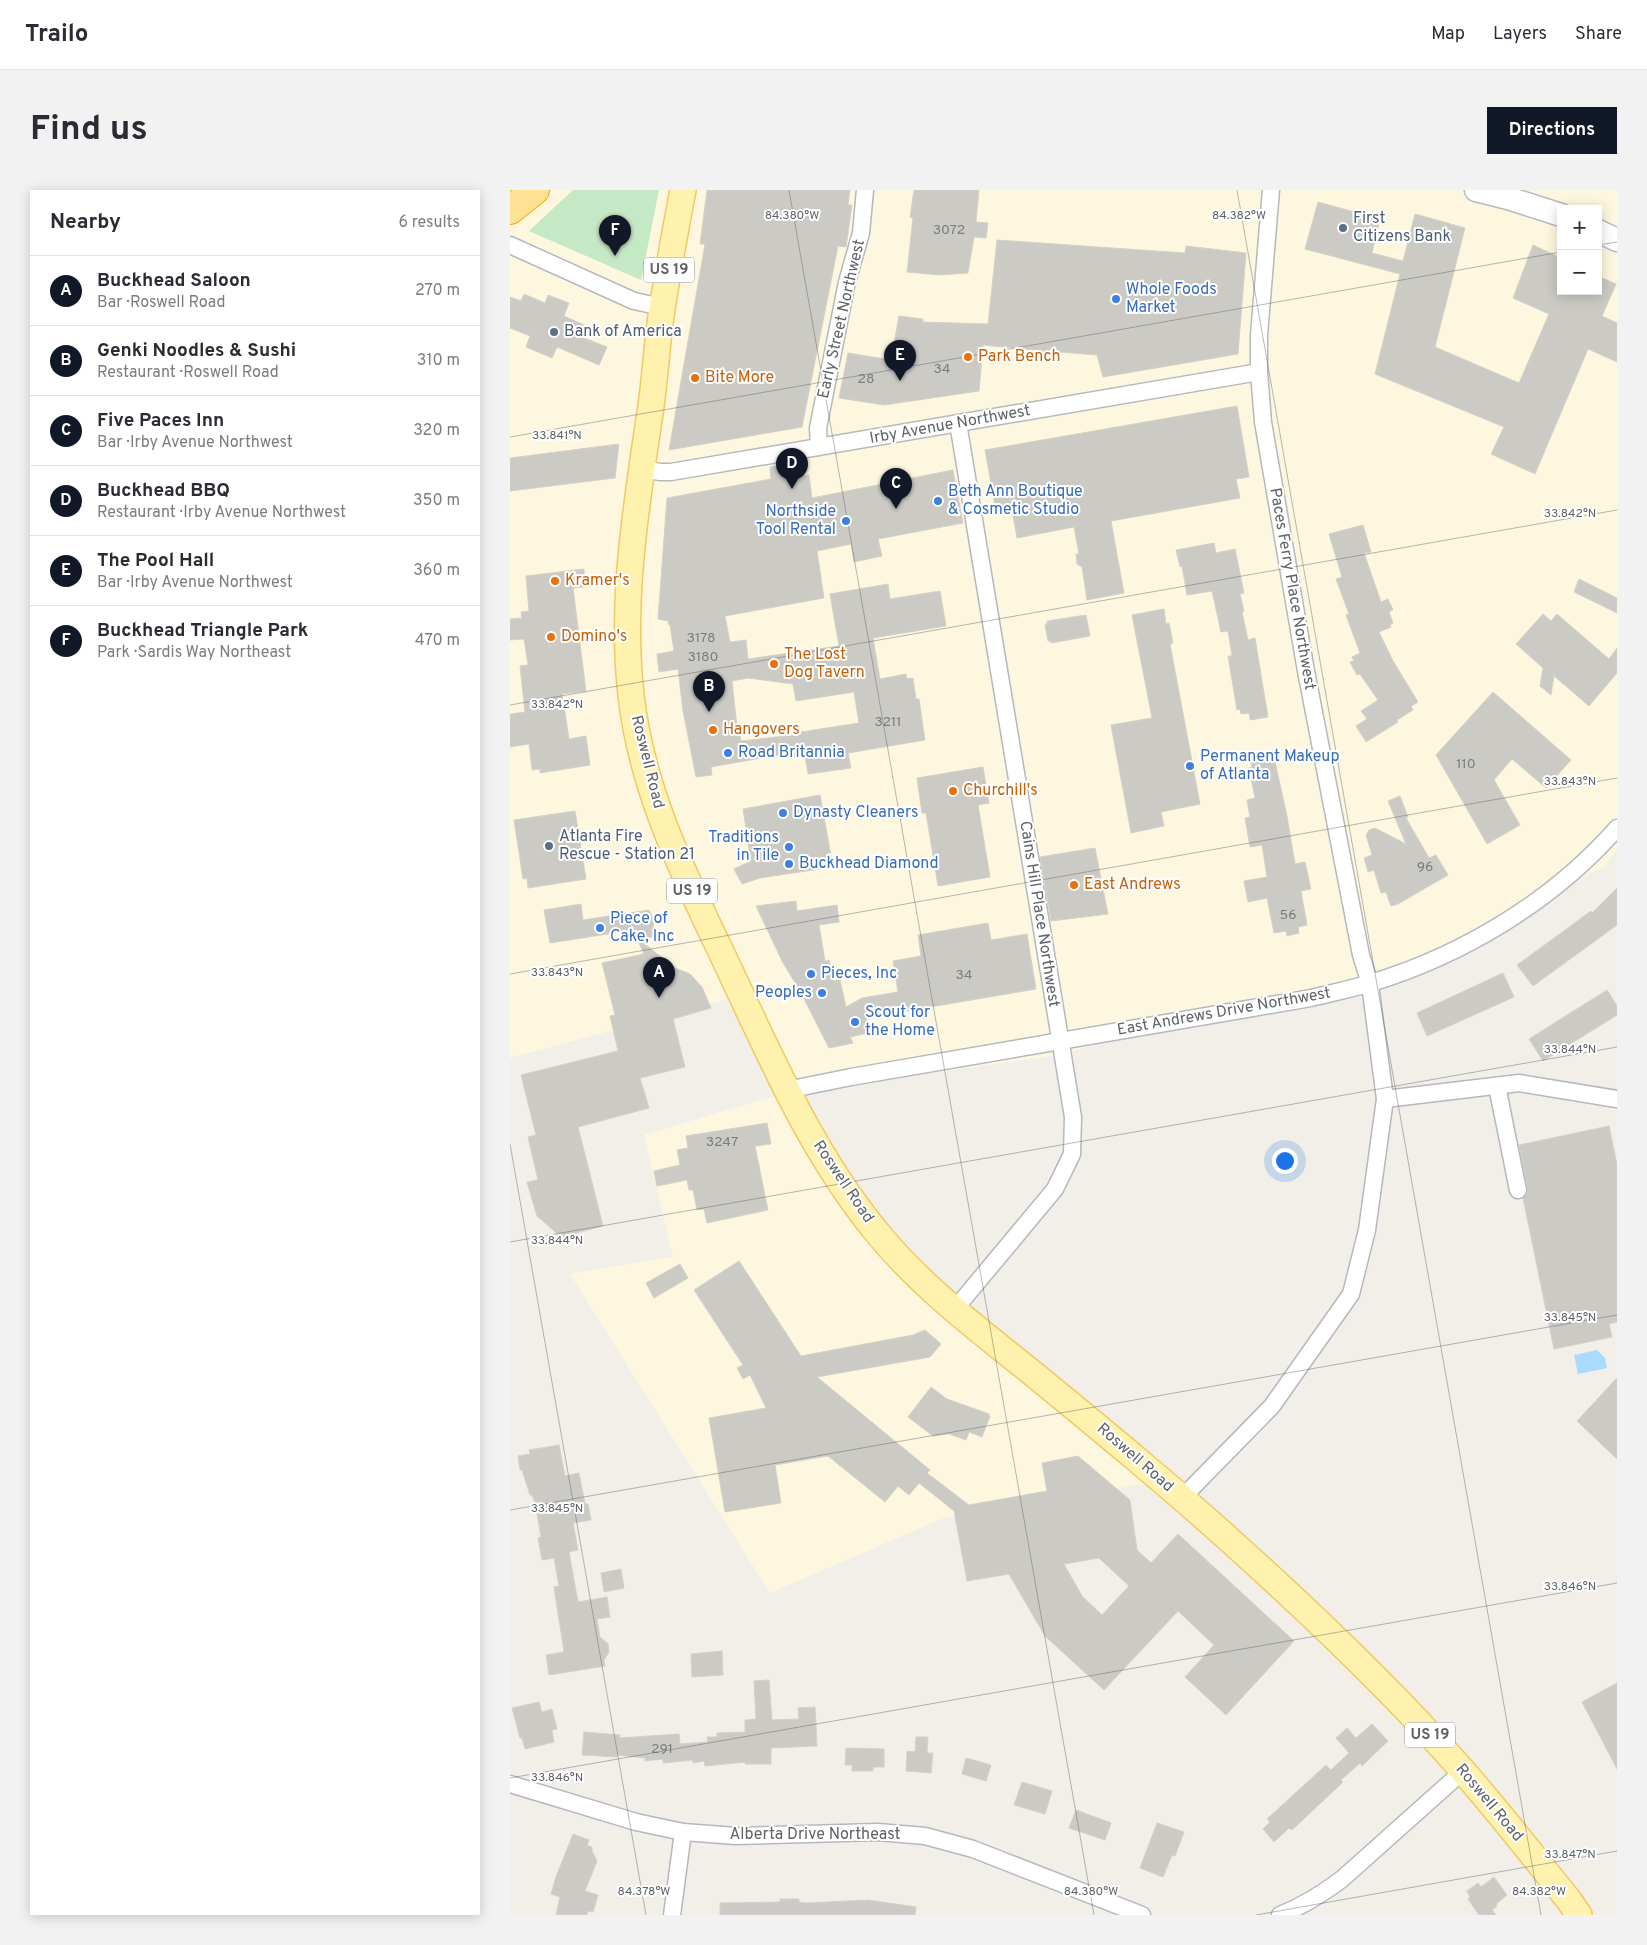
<!DOCTYPE html>
<meta charset="utf-8">
<style>
body{margin:0;font-family:Overpass,sans-serif;background:#f2f2f3;color:#2b2b33}
.controls{position:absolute;right:15px;top:15px;display:grid;overflow:hidden;border-radius:0px;box-shadow:0 2px 12px #0003}
.controls button{width:45px;height:45px;display:grid;place-items:center;padding:0;border:0;border-bottom:1px solid #e1e1e2;background:#fff;color:#2b2b33;font:25px sans-serif}
.you{position:absolute;left:774px;top:970px;width:18px;height:18px;margin:-12px;border:4px solid #fff;border-radius:50%;background:#1a73e8;box-shadow:0 0 0 8px #1a73e833}
.badge{display:grid;place-items:center;width:32px;height:32px;border-radius:50%;background:#111827;color:#fff;font-size:16px;font-weight:700}
.pin{position:absolute;translate:-50% -41px;filter:drop-shadow(0 1px 2px #0008)}
.pin::after{content:'';position:absolute;top:26px;width:18px;height:15px;background:inherit;clip-path:polygon(0 0,100% 0,50% 100%)}
.list{margin:0;padding:0;list-style:none}
h2{display:flex;justify-content:space-between;align-items:center;height:65px;margin:0;padding:0 20px;font-size:21px}
h2 small{font-size:16px;font-weight:400;color:#7c7c81}
.list li{display:grid;grid-template-columns:32px 1fr auto;gap:15px;align-items:center;box-sizing:border-box;height:70px;padding:0 20px;border-top:1px solid #e1e1e2}
.list b{display:block;font-size:19px;white-space:nowrap}
.list p{margin:0;font-size:16px;white-space:nowrap;color:#7c7c81}
.list em{font-size:16px;font-style:normal;color:#7c7c81}
.map{position:relative;flex:none;width:1107px;height:1725px;overflow:hidden;border-radius:0px}
header{display:flex;align-items:center;gap:30px;box-sizing:border-box;height:70px;padding:0 25px;background:#fff;border-bottom:1px solid #e1e1e2}
header strong{font-size:24px}
nav{display:flex;gap:28px;margin-inline-start:auto;font-size:18px}
.intro{display:flex;align-items:center;justify-content:space-between;box-sizing:border-box;height:120px;padding:0 30px}
h1{margin:0;font-size:35px}
.button{padding:12px 22px;border-radius:0px;background:#111827;color:#fff;font-size:18px;font-weight:700}
main{display:flex;gap:30px;padding:0 30px}
aside{flex:1;background:#fff;border-radius:0px;box-shadow:0 2px 12px #0003}
.map>svg:first-child{display:block}
</style>
<header>
<strong>Trailo</strong>
<nav><a>Map</a><a>Layers</a><a>Share</a></nav>
</header>
<div class="intro"><h1>Find us</h1><a class="button">Directions</a></div>
<main>
<aside>
<h2>Nearby<small>6 results</small></h2>
<ul class="list">
<li><span class="badge">A</span><div><b>Buckhead Saloon</b><p>Bar · Roswell Road</p></div><em>270 m</em></li>
<li><span class="badge">B</span><div><b>Genki Noodles &amp; Sushi</b><p>Restaurant · Roswell Road</p></div><em>310 m</em></li>
<li><span class="badge">C</span><div><b>Five Paces Inn</b><p>Bar · Irby Avenue Northwest</p></div><em>320 m</em></li>
<li><span class="badge">D</span><div><b>Buckhead BBQ</b><p>Restaurant · Irby Avenue Northwest</p></div><em>350 m</em></li>
<li><span class="badge">E</span><div><b>The Pool Hall</b><p>Bar · Irby Avenue Northwest</p></div><em>360 m</em></li>
<li><span class="badge">F</span><div><b>Buckhead Triangle Park</b><p>Park · Sardis Way Northeast</p></div><em>470 m</em></li>
</ul>
</aside>
<div class="map">
<svg width="1107" height="1725" viewBox="0 0 1107 1725">
<rect width="100%" height="100%" fill="#f1efe8"/>
<path fill="#fef7e0" fill-rule="evenodd" d="M0,0h1107v660l-12,16 -201,99 -347,90 -274,39 131,176 246,211 -219,38 -171,74 -200,-319 103,-17 -29,-122 138,-41 -40,-99 -232,63zM1051,19h37v82h-37z"/>
<polygon fill="#c5e8c5" points="63,0 149,0 131,90 19,41"/>
<polygon fill="#aadaff" points="1087,1160 1095,1168 1097,1178 1068,1184 1064,1165"/>
<g fill="#cccac5" stroke="#d6d1c6" fill-rule="evenodd">
<polygon points="197,0 340,0 338,15 342,15 336,57 328,56 292,237 159,260 195,54 190,54"/>
<polygon points="404,0 469,0 466,32 478,33 476,48 464,47 458,83 429,85 397,82 403,28 400,27"/>
<polygon points="808,12 870,29 862,63 893,71 905,24 955,38 925,157 1009,193 1039,124 1003,108 1023,55 1051,68 1051,101 1088,101 1088,86 1106,94 1092,126 1107,133 1107,172 1078,159 1025,284 981,264 994,237 865,184 890,84 795,59"/>
<polygon points="487,50 675,63 676,56 736,63 728,164 593,187 587,165 550,162 550,166 534,165 534,161 473,155 469,201 374,215 329,208 338,163 381,170 389,126 413,129 413,132 478,134"/>
<polygon points="14,104 35,113 38,105 59,113 54,126 79,137 74,148 97,157 89,175 47,157 42,168 16,157 20,146 0,138 0,107 11,111"/>
<polygon points="727,216 739,287 726,289 730,308 601,331 614,403 577,410 572,377 567,374 566,364 569,364 564,337 507,348 502,319 486,321 475,260"/>
<polygon points="109,254 105,288 0,301 0,268"/>
<path d="M283,273l3,14 13,-2 3,23 141,-28 10,53 -85,16 4,17 -28,6 -3,-18 -34,7 7,47 -99,18 5,26 16,-2 2,19 91,-13 -9,-52 58,-10 2,15 50,-8 6,35 -73,12 7,41 26,-5 1,5 6,-1 3,21h3l6,41 -77,13 3,15 -43,6 -3,-18 -21,2v-4l-73,13 1,8 -16,2 -13,-66 -5,-42 -19,3 -2,-18 17,-3 -4,-26h-1l-1,-4 -10,-2 9,-121 104,-19 -1,-12zM238,488l45,6 3,17 58,-9 5,31 -58,9 1,2 -61,7 -5,-23 -4,-37z"/>
<polygon points="853,335 861,362 854,363 871,412 878,409 883,420 879,422 883,433 880,435 881,437 869,442 883,471 908,512 901,516 903,520 887,530 888,532 856,552 846,536 857,529 851,521 868,510 850,484 847,485 840,472 844,471 842,467 850,463 836,425 839,424 826,389 832,387 819,344"/>
<polygon points="704,353 706,363 725,359 734,403 730,404 734,421 732,422 738,450 745,448 758,527 740,530 739,523 731,524 730,519 727,520 718,466 722,466 718,441 711,442 702,401 677,405 672,376 670,377 666,360"/>
<polygon points="74,379 74,397 63,398 76,501 52,504 59,549 76,546 80,575 30,583 30,579 22,580 19,554 0,557 0,524 15,522 10,476 18,475 14,449 0,450 0,429 12,428 11,422 19,421 16,386"/>
<polygon points="1069,389 1107,408 1107,423 1064,402"/>
<polygon points="654,419 656,434 659,433 663,453 660,454 690,614 651,622 654,636 621,643 601,535 642,528 622,425"/>
<polygon points="1033,424 1041,431 1047,424 1099,469 1107,458 1107,483 1079,516 1044,486 1041,505 1030,496 1033,478 1006,454"/>
<polygon points="576,425 580,446 541,453 540,451 538,451 535,435 537,434 537,431"/>
<polygon points="983,502 1061,570 1036,598 1002,569 984,590 1010,635 977,654 926,565"/>
<polygon points="764,567 777,626 785,674 795,672 801,699 791,701 797,735 788,737 789,743 777,746 776,741 764,743 757,708 738,712 734,691 757,687 752,655 740,657 735,628 740,627 737,610 745,608 739,578 742,577 741,572"/>
<polygon points="473,577 479,613 468,615 480,687 428,696 416,623 412,623 407,588"/>
<polygon points="310,605 323,677 250,688 232,694 224,679 241,671 233,619"/>
<polygon points="890,606 898,627 896,628 919,668 926,665 938,685 888,714 881,716 876,702 871,703 864,680 858,682 854,668 862,665 856,645 859,640 865,638 896,654 878,611"/>
<polygon points="65,621 76,689 18,698 17,688 13,689 4,630"/>
<polygon points="585,658 598,724 541,731 530,667"/>
<polygon points="1107,698 1107,735 1023,796 1007,775 1081,721 1082,723"/>
<polygon points="286,711 287,721 327,715 329,732 309,735 315,771 319,770 324,791 330,790 336,817 352,808 388,802 383,771 411,766 408,745 478,733 481,750 517,744 526,799 356,828 358,843 340,847 343,853 319,858 289,799 273,773 246,716"/>
<polygon points="71,714 73,730 139,720 144,730 143,739 148,744 131,751 165,778 180,784 192,797 201,818 163,829 175,877 130,888 139,918 68,937 93,1036 51,1047 27,1026 17,992 28,990 18,947 26,945 11,885 108,861 100,826 105,825 92,773 134,764 123,740 40,753 34,720"/>
<polygon points="993,783 1004,807 917,846 907,823"/>
<polygon points="1097,800 1107,816 1107,825 1033,871 1019,849"/>
<polygon points="257,933 261,954 245,956 258,1020 197,1033 194,1019 187,1020 183,1000 179,1000 177,990 147,996 144,981 170,975 167,960 178,958 176,946"/>
<polygon points="1099,936 1107,975 1107,1132 1099,1134 1102,1147 1044,1159 1013,1008 1017,1004 1018,999 1009,955"/>
<path d="M229,1071l62,95 112,-21 12,-5 16,14 -11,13 -113,20 113,93 -3,3 42,32 78,-14 -5,-28 36,-7 52,44 7,50 14,13 27,-29 116,107 -68,74 -41,-38 29,-32 -36,-34 -74,79 -59,-54 -36,-62 -42,7 -13,-70 -35,-28 -10,12 -11,-9 -13,16 -57,-46 -53,9 6,38 -56,9 -16,-94 57,-10 -16,-33 -7,4 -6,-11 6,-3 -49,-75zM589,1368l30,28 -27,29 -20,-19 -18,-32z"/>
<polygon points="170,1074 178,1088 144,1108 136,1093"/>
<polygon points="1107,1188 1107,1269 1067,1231"/>
<polygon points="421,1197 437,1209 479,1224 478,1225 480,1226 472,1247 459,1242 456,1250 439,1244 423,1246 398,1227"/>
<polygon points="49,1255 55,1286 69,1283 75,1314 78,1314 81,1330 63,1333 68,1360 59,1362 68,1412 97,1407 100,1427 87,1429 90,1447 98,1454 99,1462 94,1470 95,1476 39,1485 36,1465 54,1462 44,1397 49,1396 44,1368 32,1370 28,1348 31,1347 25,1313 22,1305 20,1305 12,1280 10,1280 8,1266 20,1264 19,1260"/>
<polygon points="111,1379 114,1398 94,1402 91,1383"/>
<polygon points="212,1461 213,1485 182,1487 181,1464"/>
<polygon points="259,1490 262,1530 289,1529 288,1518 305,1517 307,1556 261,1558 261,1574 235,1574 235,1572 195,1576 194,1571 183,1573 183,1570 153,1573 153,1569 135,1571 135,1568 107,1565 107,1567 72,1565 74,1542 110,1545 109,1548 169,1544 170,1554 198,1552 197,1547 207,1547 207,1543 235,1542 235,1530 246,1529 244,1491"/>
<polygon points="1107,1493 1107,1579 1072,1512"/>
<polygon points="29,1512 32,1522 42,1519 47,1539 42,1540 44,1552 15,1559 12,1548 10,1548 2,1518"/>
<polygon points="862,1534 878,1551 852,1576 850,1573 831,1590 833,1592 782,1640 779,1638 764,1652 753,1639 760,1632 757,1629 816,1575 821,1580 839,1563 826,1548 837,1538 846,1548"/>
<polygon points="406,1547 418,1547 417,1563 423,1563 421,1583 396,1581 397,1561 405,1562"/>
<polygon points="336,1558 374,1559 374,1577 363,1577 363,1581 342,1581 342,1575 335,1575"/>
<polygon points="456,1568 481,1575 476,1591 452,1584"/>
<polygon points="512,1592 542,1601 535,1624 504,1615"/>
<polygon points="566,1620 601,1633 595,1650 559,1638"/>
<polygon points="647,1633 674,1642 665,1666 662,1665 653,1687 630,1678"/>
<polygon points="63,1644 79,1650 77,1655 82,1657 82,1661 87,1671 75,1701 88,1705 83,1722 78,1721 77,1725 46,1725 50,1707 41,1704 46,1687"/>
<polygon points="984,1687 997,1705 986,1714 987,1716 982,1720 986,1725 969,1725 958,1709 960,1707 957,1701 968,1693 971,1697"/>
<polygon points="270,1709 289,1709 289,1712 297,1713 358,1710 406,1717 405,1725 210,1725 210,1713 270,1712"/>
</g>
<g fill="none" stroke-linecap="round" stroke-linejoin="round">
<defs>
<g id="street">
<polyline points="0,55 124,111 152,117"/>
<polyline points="309,257 308,238 337,92 351,43 355,0"/>
<polyline points="132,279 150,282 161,282 749,182"/>
<polyline points="987,896 1008,1000"/>
<path d="M277,900l64,-13 460,-79c20,-5 40,-9 60,-15 92,-28 182,-82 246,-155"/>
<polyline points="875,909 1009,893 1107,909"/>
<polyline points="445,1119 545,999 562,964 563,927 448,233"/>
<polyline points="672,1308 762,1216 841,1104 857,1040 875,909 860,794 851,765 796,481 753,232 749,182 749,145 761,0"/>
<polyline points="0,1594 126,1632 173,1642 226,1646 368,1642 415,1646 463,1659 632,1725"/>
<polyline points="162,1725 173,1642"/>
<path d="M770,1725c23,-9 42,-21 62,-36l121,-108"/>
</g>
<g id="secondary">
<polyline points="966,0 998,8 1051,25"/>
<polyline points="1088,41 1107,50"/>
</g>
<path id="primary" d="M173,0c-7,37 -14,75 -20,113 -6,34 -7,68 -12,103 -14,95 -31,193 -20,289 11,97 52,177 93,263 44,93 85,191 151,272 45,56 105,101 161,146 67,55 134,110 198,168 80,72 158,146 229,227 36,41 70,85 105,128l11,16"/>
<polyline id="highway" points="0,20 25,0"/>
</defs>
<use href="#street" stroke="#b5b8bc" stroke-width="19"/>
<use href="#secondary" stroke="#b6babf" stroke-width="25"/>
<use href="#primary" stroke="#f2c960" stroke-width="28"/>
<use href="#highway" stroke="#f9ab00" stroke-width="30"/>
<use href="#street" stroke="#fff" stroke-width="16"/>
<use href="#secondary" stroke="#fff" stroke-width="22"/>
<use href="#primary" stroke="#fff2af" stroke-width="25"/>
<use href="#highway" stroke="#fde293" stroke-width="28"/>
</g>
<path fill="none" stroke="#5f6368" stroke-width="1" stroke-opacity="0.45" d="M279,0l305,1725M727,0l304,1725M1088,55l19,-3M0,247l1051,-185M0,515l1107,-195M0,784l1107,-196M0,954l136,771M0,1052l1107,-195M0,1320l1107,-195M0,1588l1107,-195M746,1725l361,-64"/>
<g fill="#5c6f8a" stroke="#fff" stroke-width="2">
<circle cx="833" cy="38" r="5"/>
<circle cx="44" cy="142" r="5"/>
<circle cx="39" cy="656" r="5"/>
</g>
<g fill="#3f7fe0" stroke="#fff" stroke-width="2">
<circle cx="606" cy="109" r="5"/>
<circle cx="428" cy="311" r="5"/>
<circle cx="336" cy="331" r="5"/>
<circle cx="218" cy="563" r="5"/>
<circle cx="680" cy="576" r="5"/>
<circle cx="273" cy="623" r="5"/>
<circle cx="279" cy="657" r="5"/>
<circle cx="279" cy="674" r="5"/>
<circle cx="90" cy="738" r="5"/>
<circle cx="301" cy="784" r="5"/>
<circle cx="312" cy="803" r="5"/>
<circle cx="345" cy="832" r="5"/>
</g>
<g fill="#e8710a" stroke="#fff" stroke-width="2">
<circle cx="458" cy="167" r="5"/>
<circle cx="185" cy="188" r="5"/>
<circle cx="45" cy="391" r="5"/>
<circle cx="41" cy="447" r="5"/>
<circle cx="264" cy="474" r="5"/>
<circle cx="203" cy="540" r="5"/>
<circle cx="443" cy="601" r="5"/>
<circle cx="564" cy="695" r="5"/>
</g>
<g text-anchor="middle" dominant-baseline="central" stroke-width="4" stroke-linejoin="round" paint-order="stroke">
<g font-size="14" fill="#7a7d7f">
<text x="439" y="40">3072</text>
<text x="432" y="179">34</text>
<text x="356" y="189">28</text>
<text x="191" y="448">3178</text>
<text x="193" y="467">3180</text>
<text x="378" y="532">3211</text>
<text x="956" y="574">110</text>
<text x="915" y="677">96</text>
<text x="778" y="725">56</text>
<text x="454" y="785">34</text>
<text x="212" y="952">3247</text>
<text x="152" y="1559">291</text>
</g>
<g fill="#fff" stroke="#8f9295" stroke-width="1">
<rect x="134" y="67.5" width="50" height="25" rx="4"/>
<rect x="157" y="688.5" width="50" height="25" rx="4"/>
<rect x="895" y="1532.5" width="50" height="25" rx="4"/>
</g>
<g font-size="15" font-weight="bold" fill="#5f6368">
<text x="159" y="80">US 19</text>
<text x="182" y="701">US 19</text>
<text x="920" y="1545">US 19</text>
</g>
<g font-size="16" fill="#4e5e75" stroke="#fff" text-anchor="start">
<text x="843" y="29">First<tspan x="843" dy="18">Citizens Bank</tspan></text>
<text x="54" y="142">Bank of America</text>
<text x="49" y="647">Atlanta Fire<tspan x="49" dy="18">Rescue - Station 21</tspan></text>
</g>
<g font-size="16" fill="#366cbe" stroke="#fff" text-anchor="start">
<text x="616" y="100">Whole Foods<tspan x="616" dy="18">Market</tspan></text>
<text x="438" y="302">Beth Ann Boutique<tspan x="438" dy="18">&amp; Cosmetic Studio</tspan></text>
<text x="326" y="322" text-anchor="end">Northside<tspan x="326" dy="18">Tool Rental</tspan></text>
<text x="228" y="563">Road Britannia</text>
<text x="690" y="567">Permanent Makeup<tspan x="690" dy="18">of Atlanta</tspan></text>
<text x="283" y="623">Dynasty Cleaners</text>
<text x="269" y="648" text-anchor="end">Traditions<tspan x="269" dy="18">in Tile</tspan></text>
<text x="289" y="674">Buckhead Diamond</text>
<text x="100" y="729">Piece of<tspan x="100" dy="18">Cake, Inc</tspan></text>
<text x="311" y="784">Pieces, Inc</text>
<text x="302" y="803" text-anchor="end">Peoples</text>
<text x="355" y="823">Scout for<tspan x="355" dy="18">the Home</tspan></text>
</g>
<g font-size="16" fill="#5f6368" stroke="#fff">
<text transform="translate(332 129) rotate(-77)">Early Street Northwest</text>
<text transform="translate(440 235) rotate(-10)">Irby Avenue Northwest</text>
<text transform="translate(782 399) rotate(80)">Paces Ferry Place Northwest</text>
<text transform="translate(137 572) rotate(76)">Roswell Road</text>
<text transform="translate(529 724) rotate(81)">Cains Hill Place Northwest</text>
<text transform="translate(714 822) rotate(-10)">East Andrews Drive Northwest</text>
<text transform="translate(333 992) rotate(56)">Roswell Road</text>
<text transform="translate(625 1268) rotate(41)">Roswell Road</text>
<text transform="translate(979 1613) rotate(50)">Roswell Road</text>
<text x="305" y="1645">Alberta Drive Northeast</text>
</g>
<g font-size="16" fill="#c56008" stroke="#fff" text-anchor="start">
<text x="468" y="167">Park Bench</text>
<text x="195" y="188">Bite More</text>
<text x="55" y="391">Kramer's</text>
<text x="51" y="447">Domino's</text>
<text x="274" y="465">The Lost<tspan x="274" dy="18">Dog Tavern</tspan></text>
<text x="213" y="540">Hangovers</text>
<text x="453" y="601">Churchill's</text>
<text x="574" y="695">East Andrews</text>
</g>
</g>
<g font-size="12" text-anchor="middle" fill="#5f6368" stroke="#fff" stroke-width="4" stroke-linejoin="round" paint-order="stroke">
<text x="282" y="29">84.380°W</text>
<text x="729" y="29">84.382°W</text>
<text x="47" y="249">33.841°N</text>
<text x="1060" y="327">33.842°N</text>
<text x="47" y="518">33.842°N</text>
<text x="1060" y="595">33.843°N</text>
<text x="47" y="786">33.843°N</text>
<text x="1060" y="863">33.844°N</text>
<text x="47" y="1054">33.844°N</text>
<text x="1060" y="1131">33.845°N</text>
<text x="47" y="1322">33.845°N</text>
<text x="1060" y="1400">33.846°N</text>
<text x="47" y="1591">33.846°N</text>
<text x="1060" y="1668">33.847°N</text>
<text x="134" y="1705">84.378°W</text>
<text x="581" y="1705">84.380°W</text>
<text x="1029" y="1705">84.382°W</text>
</g>
</svg>
<div class="controls">
<button>+</button>
<button>−</button>
</div>
<div class="you"></div>
<div class="pin badge" style="left:149px;top:808px">A</div>
<div class="pin badge" style="left:199px;top:522px">B</div>
<div class="pin badge" style="left:386px;top:319px">C</div>
<div class="pin badge" style="left:282px;top:299px">D</div>
<div class="pin badge" style="left:390px;top:191px">E</div>
<div class="pin badge" style="left:105px;top:66px">F</div>
</div>
</main>
